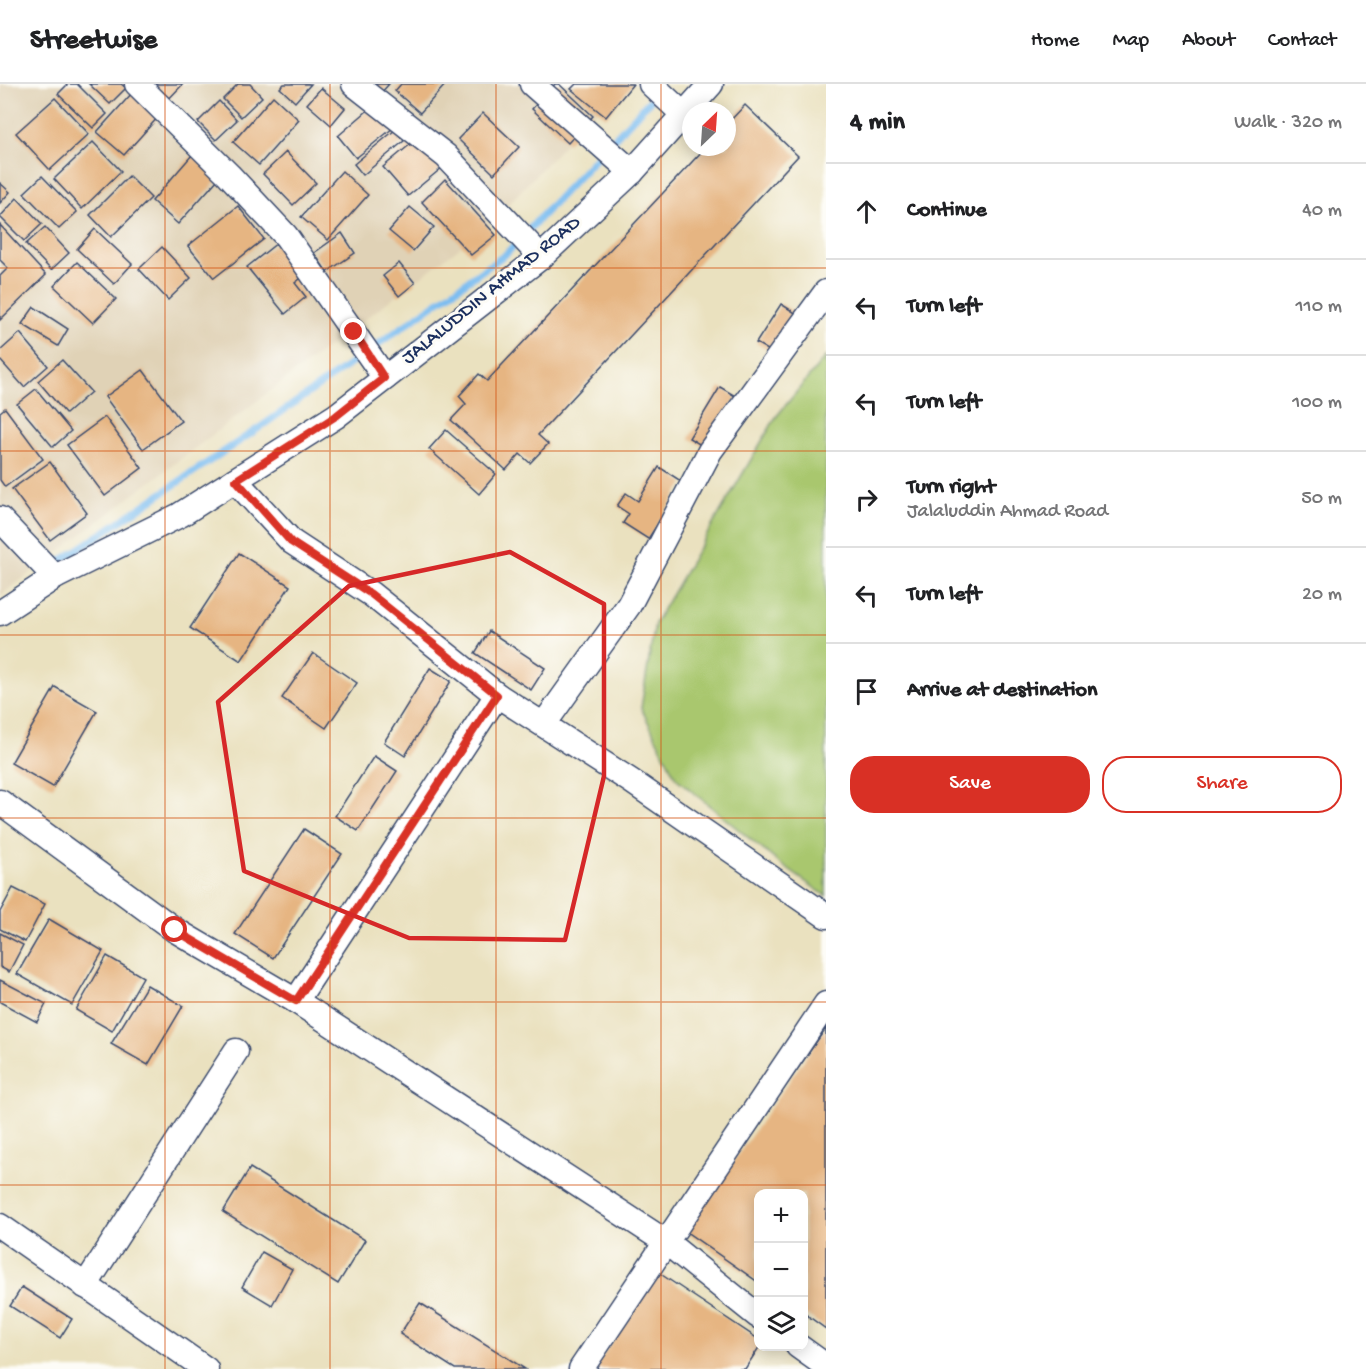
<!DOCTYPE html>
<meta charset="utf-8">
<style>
body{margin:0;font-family:"Gochi Hand",sans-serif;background:#f6f6f6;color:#202124}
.controls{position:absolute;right:18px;bottom:18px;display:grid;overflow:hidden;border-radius:12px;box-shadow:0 3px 15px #0003}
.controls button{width:54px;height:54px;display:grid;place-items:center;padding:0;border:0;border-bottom:2px solid #e0e0e0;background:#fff;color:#202124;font:30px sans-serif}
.compass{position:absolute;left:682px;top:18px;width:54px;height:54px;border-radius:50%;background:#fff;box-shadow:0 3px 15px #0003;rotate:25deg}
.stop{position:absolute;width:18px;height:18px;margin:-14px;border:4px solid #d93025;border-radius:50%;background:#fff}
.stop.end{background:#d93025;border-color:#fff;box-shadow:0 2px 6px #0008}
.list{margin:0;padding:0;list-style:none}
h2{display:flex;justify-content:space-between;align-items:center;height:78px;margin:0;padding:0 24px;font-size:26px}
h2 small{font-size:20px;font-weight:400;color:#757577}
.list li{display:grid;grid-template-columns:39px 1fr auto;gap:18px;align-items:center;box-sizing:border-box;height:96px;padding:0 24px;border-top:2px solid #e0e0e0}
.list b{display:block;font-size:22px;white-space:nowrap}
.list p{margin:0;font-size:20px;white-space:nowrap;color:#757577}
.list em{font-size:20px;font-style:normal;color:#757577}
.actions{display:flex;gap:12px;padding:18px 24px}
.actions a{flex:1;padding:14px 0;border:2px solid #d93025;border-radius:24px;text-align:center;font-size:21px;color:#d93025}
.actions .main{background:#d93025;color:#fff}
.icon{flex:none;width:33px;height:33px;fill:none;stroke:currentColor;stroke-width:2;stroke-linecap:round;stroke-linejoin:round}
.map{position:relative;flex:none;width:826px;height:1285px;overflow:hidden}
header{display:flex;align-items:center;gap:36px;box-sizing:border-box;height:84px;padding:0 30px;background:#fff;border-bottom:2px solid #e0e0e0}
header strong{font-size:28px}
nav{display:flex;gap:33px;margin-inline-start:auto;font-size:21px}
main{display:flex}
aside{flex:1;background:#fff}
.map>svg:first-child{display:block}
</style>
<header>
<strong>Streetwise</strong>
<nav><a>Home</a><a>Map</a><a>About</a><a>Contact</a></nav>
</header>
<main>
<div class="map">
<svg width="826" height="1285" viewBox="0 0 826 1285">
<rect width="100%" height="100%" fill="#fdfcf7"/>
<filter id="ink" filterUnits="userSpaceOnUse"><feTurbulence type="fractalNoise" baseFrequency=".0167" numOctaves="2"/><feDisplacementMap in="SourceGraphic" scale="12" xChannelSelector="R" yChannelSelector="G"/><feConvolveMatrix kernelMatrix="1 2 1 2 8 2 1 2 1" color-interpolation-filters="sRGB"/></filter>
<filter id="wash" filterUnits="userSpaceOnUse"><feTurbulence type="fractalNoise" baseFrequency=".008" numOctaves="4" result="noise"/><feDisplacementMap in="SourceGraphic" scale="24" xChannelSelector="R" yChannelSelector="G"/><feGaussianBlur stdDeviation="1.35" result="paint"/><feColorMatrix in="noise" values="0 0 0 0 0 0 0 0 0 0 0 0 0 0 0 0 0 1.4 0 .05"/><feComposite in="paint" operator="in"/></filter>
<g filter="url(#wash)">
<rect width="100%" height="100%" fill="#eae1bf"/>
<polygon fill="#e0d2b6" points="0,0 621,0 489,141 0,512"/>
<polygon fill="#a9c76e" stroke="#627b66" stroke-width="1.5" points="826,272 826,812 779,779 676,694 641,624 655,539 776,333"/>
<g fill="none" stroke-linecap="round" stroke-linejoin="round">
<polyline stroke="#7bbdf1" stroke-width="7" points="55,481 259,344 506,170 655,11"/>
</g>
<g id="blocks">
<g fill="#e6b582">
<polygon points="68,0 77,0 107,30 93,44 58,10"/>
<polygon points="89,0 121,0 126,4 110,20"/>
<polygon points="142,0 183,0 164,20"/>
<polygon points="238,0 250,0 262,13 241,33 223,15"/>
<polygon points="284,0 311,0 295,18 280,4"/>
<polygon points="369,0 389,0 380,10"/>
<polygon points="401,0 446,0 420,29 395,7"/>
<polygon points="555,0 559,0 593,32 568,59 532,25"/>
<polygon points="576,0 633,0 606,33 571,5"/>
<polygon points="321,4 345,24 331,41 307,20"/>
<polygon points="133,8 159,32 124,71 97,48"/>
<polygon points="273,12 299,36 259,81 233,58"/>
<polygon points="55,14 89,50 50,86 16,49"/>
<polygon points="219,17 237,36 216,56 198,38"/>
<polygon points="374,21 393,44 356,74 338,52"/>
<polygon points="745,21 798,72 538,351 548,360 530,379 520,370 506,386 451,336 466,320 459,312 479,290 487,297 706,63 727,63 727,40"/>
<polygon points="483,29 519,63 494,90 458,55"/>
<polygon points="430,44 455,73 408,112 383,83"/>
<polygon points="395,46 404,57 363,91 354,80"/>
<polygon points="93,58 121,87 82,125 54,95"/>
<polygon points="286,68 316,99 293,121 263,90"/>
<polygon points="192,71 218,95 178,140 152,117"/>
<polygon points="342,87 368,111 328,156 301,133"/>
<polygon points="42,92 77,128 59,145 24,109"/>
<polygon points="129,92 151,114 111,153 90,131"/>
<polygon points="445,95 496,151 471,171 422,118"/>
<polygon points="0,99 10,108 0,119"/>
<polygon points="17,114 42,140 24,157 0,133"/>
<polygon points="238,122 264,155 214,194 188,162"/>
<polygon points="410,123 434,143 413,167 389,147"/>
<polygon points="0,141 46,191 0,236 0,192 8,184 0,176"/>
<polygon points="45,143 69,169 51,186 26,160"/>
<polygon points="95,145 132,180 114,200 77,165"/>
<polygon points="342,149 355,169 327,188 314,169"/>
<polygon points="282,155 309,188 295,199 306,213 285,230 247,183"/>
<polygon points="162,163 191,194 168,216 139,185"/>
<polygon points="77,178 116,215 93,239 54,202"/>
<polygon points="399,179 415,199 399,212 383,192"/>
<polygon points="781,220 802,233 778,272 756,259"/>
<polygon points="34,223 68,245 58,262 22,240"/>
<polygon points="20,249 48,282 24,303 0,276 0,267"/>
<polygon points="62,276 91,308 66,330 38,297"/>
<polygon points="143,286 181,337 143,365 105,313"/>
<polygon points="720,303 737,313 706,364 689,354"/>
<polygon points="36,305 71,347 53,363 17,320"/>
<polygon points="5,324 43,375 5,403 0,396 0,328"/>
<polygon points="105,333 142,384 105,412 67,361"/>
<polygon points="446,346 496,390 479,410 429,365"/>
<polygon points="50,378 87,429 50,456 12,405"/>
<polygon points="659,383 684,399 648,455 623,439 629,430 617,422 626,409 638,417"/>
<polygon points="239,469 290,502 241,577 190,544"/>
<polygon points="489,547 545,584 531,606 475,569"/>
<polygon points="313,569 357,599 326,644 282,614"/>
<polygon points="430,584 451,597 405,672 384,658"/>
<polygon points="55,603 97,627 53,703 11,679"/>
<polygon points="374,672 397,687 358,747 335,732"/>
<polygon points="304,745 342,770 273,874 235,850"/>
<polygon points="13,804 45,820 25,858 0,845 0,828"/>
<polygon points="49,835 103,867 72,921 17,890"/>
<polygon points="0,849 23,861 9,888 0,883"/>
<polygon points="107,872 143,893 112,947 76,926"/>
<polygon points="0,896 46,920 37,938 0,918"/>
<polygon points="147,901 183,922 148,981 111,960"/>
<polygon points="826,944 826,1245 804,1229 804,1110 758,1110 758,1198 685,1147"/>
<polygon points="250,1084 365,1156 338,1200 223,1128"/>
<polygon points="262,1168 292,1185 272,1221 242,1203"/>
<polygon points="659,1189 758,1255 760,1262 745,1285 594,1285"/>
<polygon points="22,1203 72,1235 60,1254 10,1222"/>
<polygon points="420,1219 525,1285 455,1285 400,1250"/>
</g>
</g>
</g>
<g filter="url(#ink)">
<use href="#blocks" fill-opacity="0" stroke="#3a4a6d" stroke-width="1.5"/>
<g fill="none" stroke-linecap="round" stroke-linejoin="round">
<defs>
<g id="minor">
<polyline points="137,0 229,91 286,152 385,294"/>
<polyline points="354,0 446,72 541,173"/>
<polyline points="532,0 632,88"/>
<polyline points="651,0 683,30"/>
<polyline points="235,396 292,458 371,510 497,611 631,697 826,832"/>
<polyline points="0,435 55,493"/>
<polyline points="0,529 55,493 180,431 336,332 541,173 632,88 711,0"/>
<polyline points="544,640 629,521 710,367 826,208"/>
<polyline points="0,718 175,846 296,917 666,1158 758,1232"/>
<polyline points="296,917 497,611"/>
<polyline points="0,1142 206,1285"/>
<polyline points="85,1202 236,967"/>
<polyline points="798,1262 826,1282"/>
<polyline points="581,1285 826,920"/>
</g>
</defs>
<use href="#minor" stroke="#3a4a6d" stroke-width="27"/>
<use href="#minor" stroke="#fff" stroke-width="24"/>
</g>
</g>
<g fill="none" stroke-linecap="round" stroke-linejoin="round" filter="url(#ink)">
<polyline stroke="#d93025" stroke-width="8" points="175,846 296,917 497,611 371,510 291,458 236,396 336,332 384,294 354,248"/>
</g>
<path fill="none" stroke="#d62828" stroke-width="4.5" stroke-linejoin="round" d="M510,468l94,52v172l-39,164 -156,-2 -165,-67 -26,-169 131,-116z"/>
<path fill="none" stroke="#d45514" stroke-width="1.5" stroke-opacity="0.55" d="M165,0v1285M330,0v1285M496,0v1285M661,0v1285M0,184h826M0,367h826M0,551h826M0,734h826M0,918h826M0,1101h826"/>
<g text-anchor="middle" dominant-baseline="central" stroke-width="6" stroke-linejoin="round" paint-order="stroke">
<g font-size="20" fill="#1b2f5e" stroke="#fdfcf7">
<text transform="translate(492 207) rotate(-39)">JALALUDDIN AHMAD ROAD</text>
</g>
</g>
</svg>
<div class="controls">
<button>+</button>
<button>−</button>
<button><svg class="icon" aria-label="layers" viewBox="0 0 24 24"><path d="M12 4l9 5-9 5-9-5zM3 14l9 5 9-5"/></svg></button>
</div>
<svg class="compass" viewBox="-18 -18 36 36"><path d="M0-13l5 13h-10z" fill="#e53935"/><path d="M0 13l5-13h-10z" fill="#757577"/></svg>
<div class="stop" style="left:175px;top:846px"></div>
<div class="stop end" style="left:354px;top:248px"></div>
</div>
<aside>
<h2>4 min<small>Walk · 320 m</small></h2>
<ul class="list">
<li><svg class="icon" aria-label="ahead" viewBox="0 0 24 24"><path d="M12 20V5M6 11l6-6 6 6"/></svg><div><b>Continue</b></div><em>40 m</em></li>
<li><svg class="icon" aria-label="left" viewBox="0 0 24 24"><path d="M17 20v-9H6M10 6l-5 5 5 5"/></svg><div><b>Turn left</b></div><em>110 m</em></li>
<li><svg class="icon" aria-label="left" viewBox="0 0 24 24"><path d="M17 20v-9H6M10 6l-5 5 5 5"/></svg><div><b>Turn left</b></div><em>100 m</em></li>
<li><svg class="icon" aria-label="right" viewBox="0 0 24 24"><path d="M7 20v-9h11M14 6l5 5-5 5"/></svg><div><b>Turn right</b><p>Jalaluddin Ahmad Road</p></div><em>50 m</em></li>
<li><svg class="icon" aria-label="left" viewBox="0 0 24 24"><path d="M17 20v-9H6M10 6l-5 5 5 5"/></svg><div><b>Turn left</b></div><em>20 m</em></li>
<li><svg class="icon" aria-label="arrive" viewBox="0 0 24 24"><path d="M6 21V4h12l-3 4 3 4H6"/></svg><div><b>Arrive at destination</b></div></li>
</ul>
<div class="actions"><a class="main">Save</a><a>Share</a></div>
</aside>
</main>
